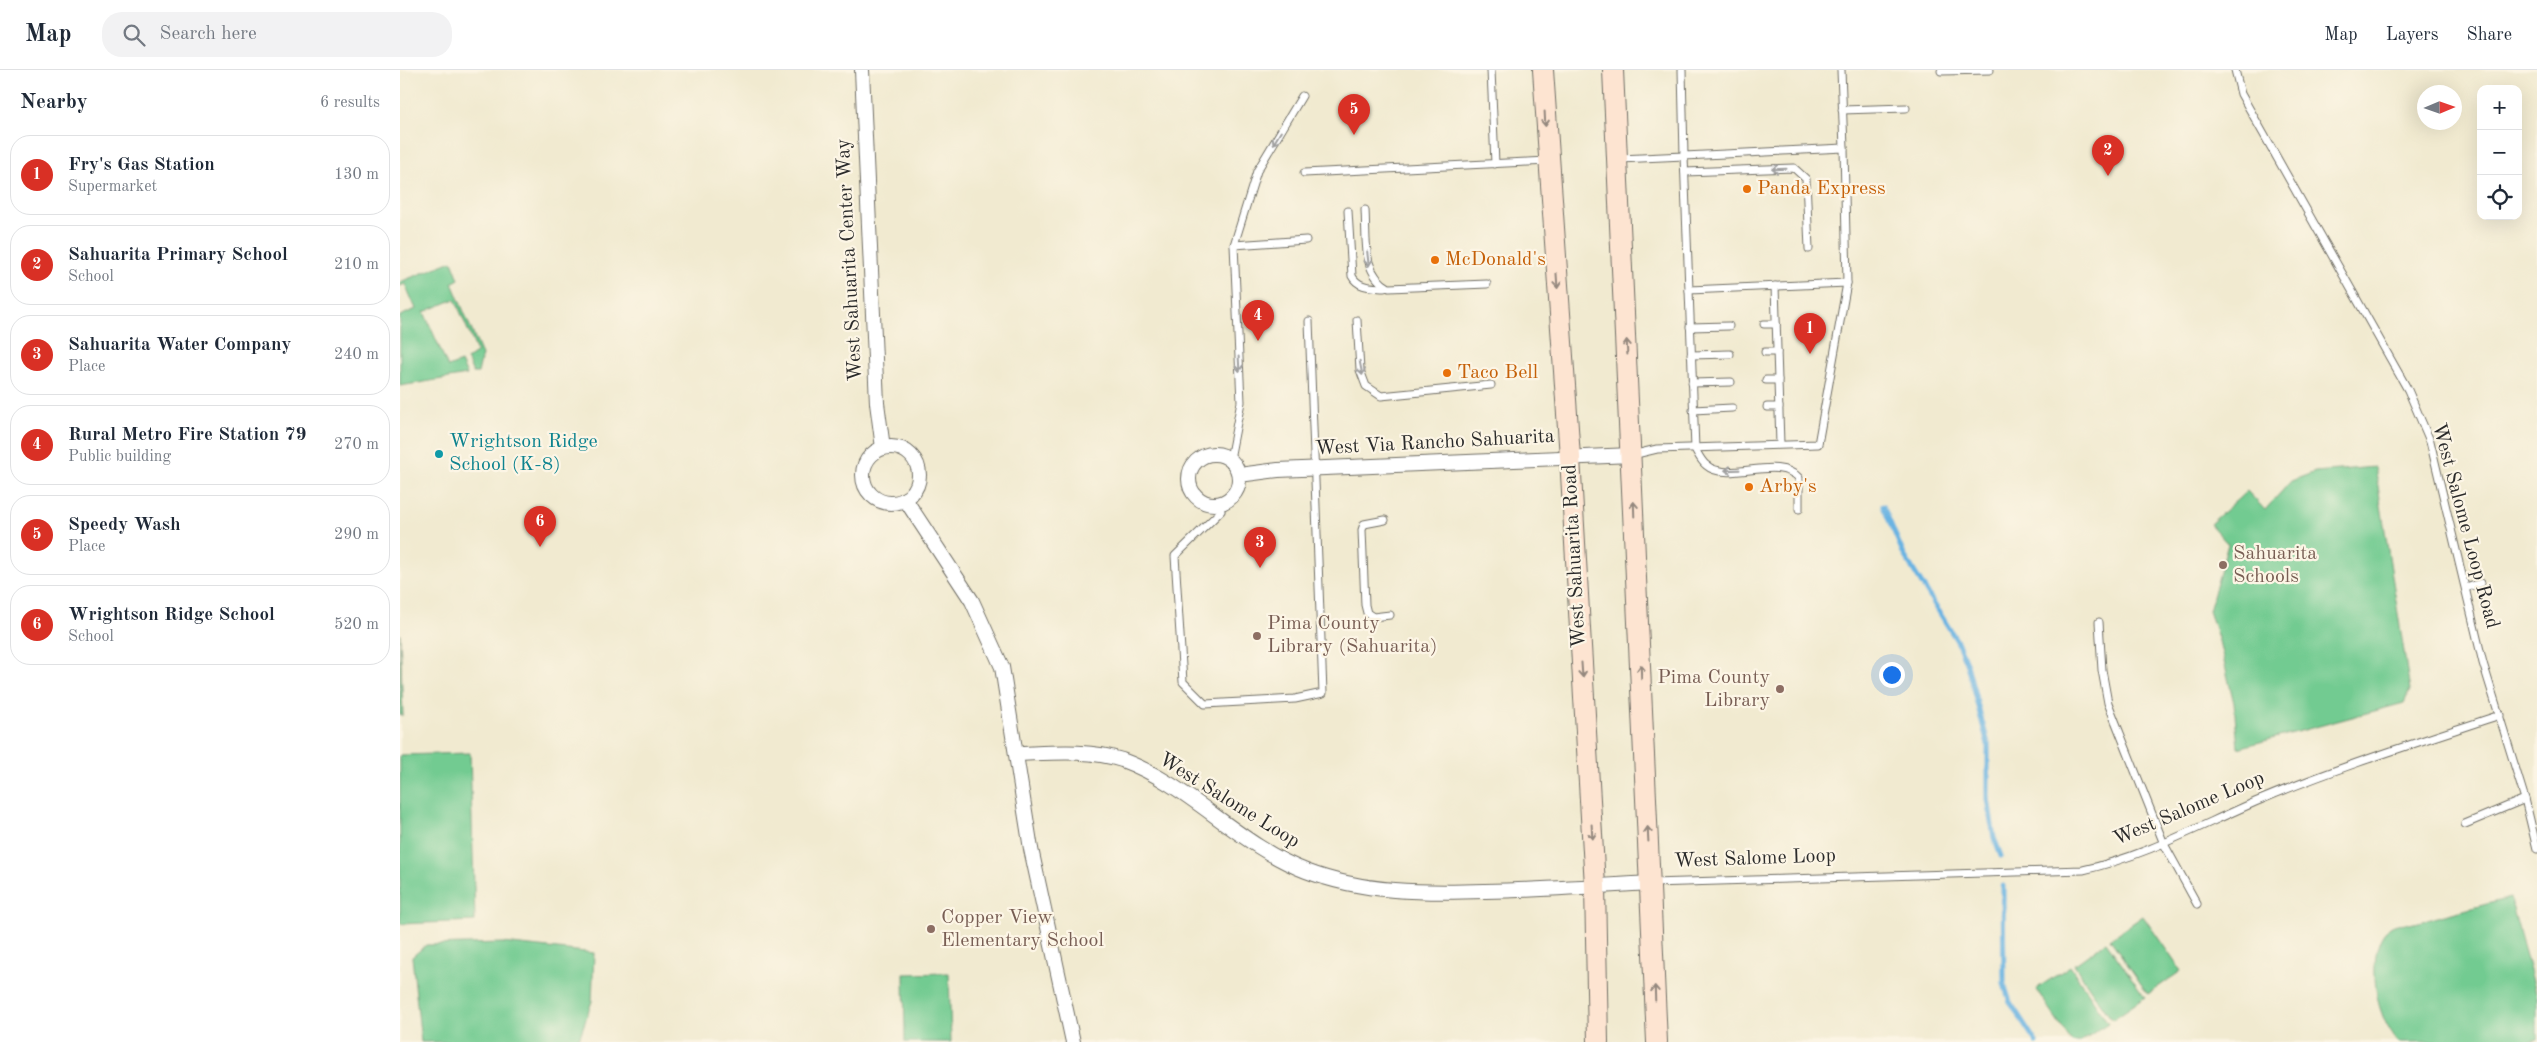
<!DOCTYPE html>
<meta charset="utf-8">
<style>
body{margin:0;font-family:"Old Standard TT",serif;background:#f2f2f3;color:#1f2937}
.controls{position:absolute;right:15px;top:15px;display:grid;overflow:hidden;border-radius:10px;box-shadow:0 5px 20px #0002}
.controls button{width:45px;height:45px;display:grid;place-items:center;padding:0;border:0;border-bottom:1px solid #e0e1e3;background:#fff;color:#1f2937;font:25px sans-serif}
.compass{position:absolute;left:2017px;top:15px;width:45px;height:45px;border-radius:50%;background:#fff;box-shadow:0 5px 20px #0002;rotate:88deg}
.you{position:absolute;left:1491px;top:604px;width:18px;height:18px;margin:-12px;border:4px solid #fff;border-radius:50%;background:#1a73e8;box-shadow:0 0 0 8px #1a73e833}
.badge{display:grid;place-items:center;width:32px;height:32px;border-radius:50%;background:#d93025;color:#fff;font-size:16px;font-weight:700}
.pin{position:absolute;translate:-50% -41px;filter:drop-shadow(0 1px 2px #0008)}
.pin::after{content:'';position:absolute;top:26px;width:18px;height:15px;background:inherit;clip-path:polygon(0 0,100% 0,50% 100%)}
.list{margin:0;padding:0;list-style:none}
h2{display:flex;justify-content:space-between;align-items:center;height:65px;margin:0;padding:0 20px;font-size:21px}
h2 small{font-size:16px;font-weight:400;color:#747a83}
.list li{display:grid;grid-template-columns:32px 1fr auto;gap:15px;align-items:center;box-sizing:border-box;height:80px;margin:0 10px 10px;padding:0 10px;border:1px solid #e0e1e3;border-radius:20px}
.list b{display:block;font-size:19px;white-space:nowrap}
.list p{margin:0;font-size:16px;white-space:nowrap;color:#747a83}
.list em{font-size:16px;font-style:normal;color:#747a83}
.icon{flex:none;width:28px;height:28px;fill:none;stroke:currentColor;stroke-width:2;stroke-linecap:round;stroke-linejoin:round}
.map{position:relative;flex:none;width:2137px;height:972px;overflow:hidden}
header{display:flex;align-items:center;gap:30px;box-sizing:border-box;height:70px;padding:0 25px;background:#fff;border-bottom:1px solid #e0e1e3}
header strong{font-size:24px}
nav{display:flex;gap:28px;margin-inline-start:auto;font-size:18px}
.search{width:350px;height:45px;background:#f2f2f3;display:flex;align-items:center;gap:12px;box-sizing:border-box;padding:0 18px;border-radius:20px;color:#747a83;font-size:19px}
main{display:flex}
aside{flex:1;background:#fff}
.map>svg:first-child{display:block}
</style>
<header>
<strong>Map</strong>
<div class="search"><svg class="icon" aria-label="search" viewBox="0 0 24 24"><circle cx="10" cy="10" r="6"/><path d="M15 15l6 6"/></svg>Search here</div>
<nav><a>Map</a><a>Layers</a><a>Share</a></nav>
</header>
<main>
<aside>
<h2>Nearby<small>6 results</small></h2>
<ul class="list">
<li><span class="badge">1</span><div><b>Fry's Gas Station</b><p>Supermarket</p></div><em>130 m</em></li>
<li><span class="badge">2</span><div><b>Sahuarita Primary School</b><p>School</p></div><em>210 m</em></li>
<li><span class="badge">3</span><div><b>Sahuarita Water Company</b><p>Place</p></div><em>240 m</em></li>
<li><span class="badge">4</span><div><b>Rural Metro Fire Station 79</b><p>Public building</p></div><em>270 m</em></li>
<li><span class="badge">5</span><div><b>Speedy Wash</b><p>Place</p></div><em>290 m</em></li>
<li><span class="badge">6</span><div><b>Wrightson Ridge School</b><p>School</p></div><em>520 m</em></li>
</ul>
</aside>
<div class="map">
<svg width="2137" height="972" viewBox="0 0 2137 972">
<rect width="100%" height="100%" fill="#fcf5e5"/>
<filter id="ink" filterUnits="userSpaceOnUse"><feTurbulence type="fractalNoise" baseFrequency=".02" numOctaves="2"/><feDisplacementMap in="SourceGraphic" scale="10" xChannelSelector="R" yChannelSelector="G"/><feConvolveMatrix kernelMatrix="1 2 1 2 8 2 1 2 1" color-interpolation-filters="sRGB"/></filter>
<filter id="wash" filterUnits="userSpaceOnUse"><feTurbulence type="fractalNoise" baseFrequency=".0096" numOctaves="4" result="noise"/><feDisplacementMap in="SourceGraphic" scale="20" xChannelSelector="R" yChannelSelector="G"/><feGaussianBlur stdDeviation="1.12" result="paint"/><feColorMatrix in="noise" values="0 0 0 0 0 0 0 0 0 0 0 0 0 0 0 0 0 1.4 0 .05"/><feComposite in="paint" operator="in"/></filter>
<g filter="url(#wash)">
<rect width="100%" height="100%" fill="#f1ead0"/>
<g fill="#72cb91" stroke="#4e7b5e">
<polygon points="52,191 59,209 52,213 82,285 78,303 73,303 67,289 77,282 55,229 24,242 48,297 61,292 67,305 0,316 0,246 16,239 5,214 0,216 0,212"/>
<polygon points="1975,397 2010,620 2004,633 1838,678 1834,633 1819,571 1809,541 1828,474 1810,454 1847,421 1865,440 1891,411 1915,402"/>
<polygon points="0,564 3,645 0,645"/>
<polygon points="70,683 75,851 0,854 0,685"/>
<path d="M2110,828l27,98v43l-9,3h-130c-8,-10 -14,-21 -18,-34 -8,-25 -12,-92 30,-84z"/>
<polygon points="1743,846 1781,901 1748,924 1710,869"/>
<polygon points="1706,872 1745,927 1712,950 1674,895"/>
<polygon points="103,873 194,883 192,931 178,972 21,972 12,887 26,875"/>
<polygon points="1670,896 1708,953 1680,972 1672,972 1636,919"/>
<polygon points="549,903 551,972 505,972 504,904"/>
</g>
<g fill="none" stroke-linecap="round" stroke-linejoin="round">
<g stroke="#6ab4e2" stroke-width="5">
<polyline points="1483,436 1504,485 1557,571 1567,595 1588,674 1588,729 1594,768 1601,786"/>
<polyline points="1603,816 1604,914 1610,932 1636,972"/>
</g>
</g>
</g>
<g filter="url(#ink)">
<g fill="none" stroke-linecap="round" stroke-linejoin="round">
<defs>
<g id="lane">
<polyline points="1091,0 1095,94"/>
<polyline points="1282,0 1284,86 1444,78 1447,213"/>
<polyline points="1441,0 1444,78"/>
<polyline points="1835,0 1841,24 2008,320 2030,371 2083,593 2125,729 2137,779"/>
<polyline points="1541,1 1590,0"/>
<polyline points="1442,40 1506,38"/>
<polyline points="1220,89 1284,86 1289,220 1447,213 1418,374 1257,379 1232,385"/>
<polyline points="1285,102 1394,98 1406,109 1409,179"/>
<polyline points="904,103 1148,91"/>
<path d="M965,140c2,29 -4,63 24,78l98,-4"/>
<path d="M948,141l4,65c6,12 20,11 32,12"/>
<polyline points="834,175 906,170"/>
<polyline points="1375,216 1380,374"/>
<path d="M1289,220l6,159c3,5 6,12 11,16 22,19 71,-11 93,13v31"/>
<polyline points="957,250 960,300 966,316 981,326 1091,315"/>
<polyline points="1364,254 1376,254"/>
<polyline points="1290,257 1329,256"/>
<polyline points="1365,282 1377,282"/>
<polyline points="1291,285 1330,284"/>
<polyline points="1366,310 1378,310"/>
<polyline points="1292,313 1331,312"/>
<polyline points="1367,337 1379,337"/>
<polyline points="1293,340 1332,338"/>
<polyline points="830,389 841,332 834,175 857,101 902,26"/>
<polyline points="817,434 821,441 775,486 783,612 805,634 895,629 923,623 909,251"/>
<polyline points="985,450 964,454 962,460 965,535 967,543 973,547 990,545"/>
<polyline points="2066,518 2081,513"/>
<polyline points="1699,552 1702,600 1708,633 1764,774 1797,834"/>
<polyline points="2065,754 2125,729"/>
<path d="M1252,813l431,-13c63,-14 118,-45 177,-70 78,-33 159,-58 240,-85"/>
</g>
<g id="street">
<polyline points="462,0 477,333 483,378"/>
<circle cx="491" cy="405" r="28"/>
<circle cx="814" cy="409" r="25"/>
<polyline points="839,405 878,400 1232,385"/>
<polyline points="505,429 572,531 602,597 631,779 673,972"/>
<path d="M617,684c33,-1 72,-5 105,6 68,25 116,85 184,111 57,22 118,22 179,20 55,-1 110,-5 166,-8"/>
</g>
<g id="secondary">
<polyline points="1143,0 1170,387 1195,816 1198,972"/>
<polyline points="1213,0 1257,972"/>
</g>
</defs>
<use href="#lane" stroke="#706e65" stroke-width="9"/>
<use href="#street" stroke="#706e65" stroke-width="16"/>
<use href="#secondary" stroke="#706e65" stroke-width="22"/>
<use href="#lane" stroke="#fff" stroke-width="7"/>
<use href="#street" stroke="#fff" stroke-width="14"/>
<use href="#secondary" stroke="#fde4d1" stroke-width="20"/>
</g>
<defs><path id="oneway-shaft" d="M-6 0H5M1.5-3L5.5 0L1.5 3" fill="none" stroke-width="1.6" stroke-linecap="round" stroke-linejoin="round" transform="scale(1.25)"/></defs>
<g stroke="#94887e">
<use href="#oneway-shaft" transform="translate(1145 49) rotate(87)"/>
<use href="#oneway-shaft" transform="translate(1157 211) rotate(86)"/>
<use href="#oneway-shaft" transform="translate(1227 277) rotate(-93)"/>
<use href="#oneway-shaft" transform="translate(1234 439) rotate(-92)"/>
<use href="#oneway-shaft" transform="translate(1182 600) rotate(86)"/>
<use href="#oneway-shaft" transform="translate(1241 602) rotate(-92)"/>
<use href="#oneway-shaft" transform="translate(1192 762) rotate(87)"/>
<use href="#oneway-shaft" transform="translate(1248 764) rotate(-93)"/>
<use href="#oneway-shaft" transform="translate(1255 923) rotate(-92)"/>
</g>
<g stroke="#a0a0a0">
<use href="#oneway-shaft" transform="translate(877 68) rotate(121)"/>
<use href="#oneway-shaft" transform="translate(1379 99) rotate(178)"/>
<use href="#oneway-shaft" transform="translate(968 189) rotate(84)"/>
<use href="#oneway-shaft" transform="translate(839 294) rotate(87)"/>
<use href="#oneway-shaft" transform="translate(961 298) rotate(79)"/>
<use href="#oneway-shaft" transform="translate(1332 400) rotate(178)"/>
</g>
</g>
<g fill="#e8710a" stroke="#fcf5e5" stroke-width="2">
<circle cx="1347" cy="119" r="5"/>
<circle cx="1035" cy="190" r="5"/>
<circle cx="1047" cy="303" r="5"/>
<circle cx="1349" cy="417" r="5"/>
</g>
<circle fill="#0f9aa8" stroke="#fcf5e5" stroke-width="2" cx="39" cy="384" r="5"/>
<g fill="#8d6e63" stroke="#fcf5e5" stroke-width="2">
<circle cx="1823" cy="495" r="5"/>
<circle cx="857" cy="566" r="5"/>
<circle cx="1380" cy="619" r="5"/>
<circle cx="531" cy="859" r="5"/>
</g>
<g text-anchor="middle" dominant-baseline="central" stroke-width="4.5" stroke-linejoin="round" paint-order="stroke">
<g font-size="20" fill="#c56008" stroke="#fcf5e5" text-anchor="start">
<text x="1357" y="119">Panda Express</text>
<text x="1045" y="190">McDonald's</text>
<text x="1057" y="303">Taco Bell</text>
<text x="1359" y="417">Arby's</text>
</g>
<g font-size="20" fill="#2b2b2b" stroke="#fcf5e5">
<text transform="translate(450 190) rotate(-93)">West Sahuarita Center Way</text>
<text transform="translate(1035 373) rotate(-3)">West Via Rancho Sahuarita</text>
<text transform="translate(2065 456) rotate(75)">West Salome Loop Road</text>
<text transform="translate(1175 486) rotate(-93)">West Sahuarita Road</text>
<text transform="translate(829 731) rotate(32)">West Salome Loop</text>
<text transform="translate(1789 739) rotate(-23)">West Salome Loop</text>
<text transform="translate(1355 789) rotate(-2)">West Salome Loop</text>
</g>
<g font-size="20" fill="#0d838f" stroke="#fcf5e5" text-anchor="start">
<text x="49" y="372">Wrightson Ridge<tspan x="49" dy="23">School (K-8)</tspan></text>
</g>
<g font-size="20" fill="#785e54" stroke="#fcf5e5" text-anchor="start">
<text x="1833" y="484">Sahuarita<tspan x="1833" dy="23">Schools</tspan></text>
<text x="867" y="554">Pima County<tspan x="867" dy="23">Library (Sahuarita)</tspan></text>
<text x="1370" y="608" text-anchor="end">Pima County<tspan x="1370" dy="23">Library</tspan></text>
<text x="541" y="848">Copper View<tspan x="541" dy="23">Elementary School</tspan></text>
</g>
</g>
</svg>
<div class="controls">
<button>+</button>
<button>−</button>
<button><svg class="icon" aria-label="locate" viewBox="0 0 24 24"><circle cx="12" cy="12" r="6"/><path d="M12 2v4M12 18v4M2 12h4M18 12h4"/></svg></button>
</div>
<svg class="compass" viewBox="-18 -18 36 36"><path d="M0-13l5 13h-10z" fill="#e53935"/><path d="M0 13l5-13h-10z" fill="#747a83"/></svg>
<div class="you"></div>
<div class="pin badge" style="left:1410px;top:284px">1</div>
<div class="pin badge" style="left:1708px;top:106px">2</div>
<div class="pin badge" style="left:860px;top:498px">3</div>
<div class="pin badge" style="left:858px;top:271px">4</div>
<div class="pin badge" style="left:954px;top:65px">5</div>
<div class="pin badge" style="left:140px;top:477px">6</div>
</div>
</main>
